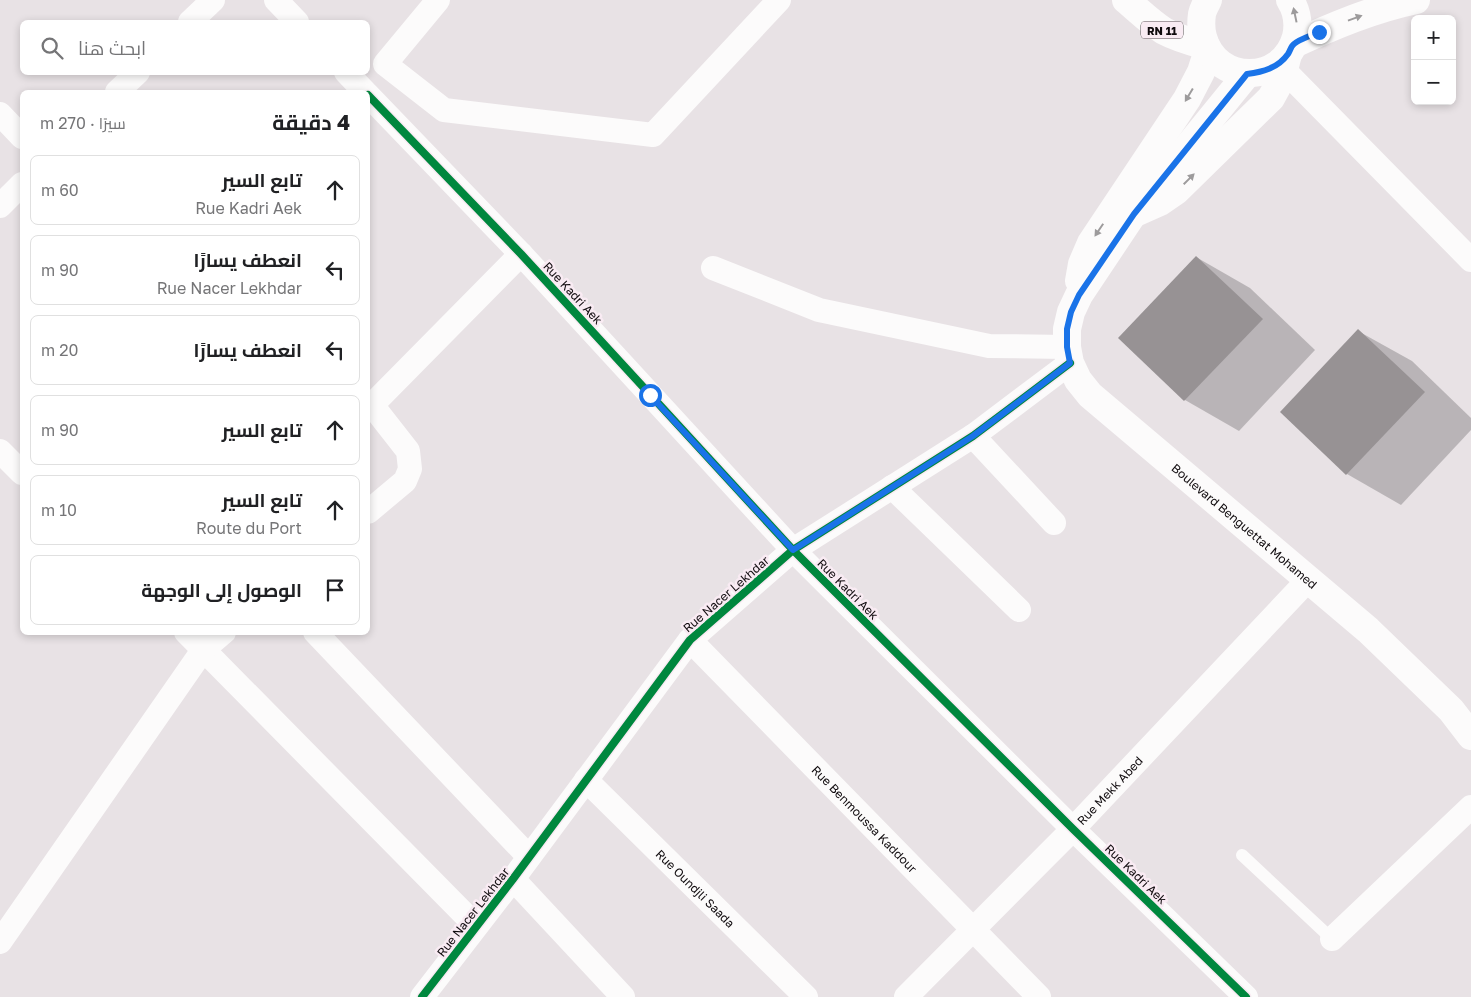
<!DOCTYPE html>
<html lang="ar">
<meta charset="utf-8">
<style>
body{margin:0;font-family:"Golos Text",Cairo,sans-serif;background:#f6f6f6;color:#202124;direction:rtl}
.controls{position:absolute;right:15px;top:15px;display:grid;overflow:hidden;border-radius:8px;box-shadow:0 2px 8px #0003}
.controls button{width:45px;height:45px;display:grid;place-items:center;padding:0;border:0;border-bottom:1px solid #e0e0e0;background:#fff;color:#202124;font:25px sans-serif}
.stop{position:absolute;width:15px;height:15px;margin:-11px;border:4px solid #1a73e8;border-radius:50%;background:#fff}
.stop.end{background:#1a73e8;border-color:#fff;box-shadow:0 1px 5px #0008}
.list{margin:0;padding:0;list-style:none}
h2{display:flex;justify-content:space-between;align-items:center;height:65px;margin:0;padding:0 20px;font-size:21px}
h2 small{font-size:16px;font-weight:400;color:#757577}
.list li{display:grid;grid-template-columns:32px 1fr auto;gap:15px;align-items:center;box-sizing:border-box;height:70px;margin:0 10px 10px;padding:0 10px;border:1px solid #e0e0e0;border-radius:8px}
.list b{display:block;font-size:19px;white-space:nowrap}
.list p{margin:0;font-size:16px;white-space:nowrap;color:#757577}
.list em{font-size:16px;font-style:normal;color:#757577}
.icon{flex:none;width:28px;height:28px;fill:none;stroke:currentColor;stroke-width:2;stroke-linecap:round;stroke-linejoin:round}
.map{position:relative;flex:none;width:1471px;height:997px;overflow:hidden;direction:ltr}
.search{position:absolute;background:#fff;box-shadow:0 2px 8px #0003;left:20px;top:20px;width:350px;height:55px;display:flex;align-items:center;gap:12px;box-sizing:border-box;padding:0 18px;border-radius:8px;color:#757577;font-size:19px}
.panel{position:absolute;background:#fff;box-shadow:0 2px 8px #0003;left:20px;top:90px;width:350px;height:545px;border-radius:8px;direction:rtl}
.map>svg:first-child{display:block}
</style>
<div class="map">
<svg width="1471" height="997" viewBox="0 0 1471 997">
<rect width="100%" height="100%" fill="#e8e2e5"/>
<g fill="#0003">
<polygon points="1196,257 1250,288 1315,350 1239,431 1185,400 1120,338"/>
<polygon points="1358,331 1412,361 1471,418 1471,430 1401,505 1347,474 1282,411"/>
</g>
<g fill="#979294">
<polygon points="1196,256 1263,319 1184,401 1118,338"/>
<polygon points="1358,329 1425,392 1346,475 1280,412"/>
</g>
<g fill="none" stroke-linecap="round" stroke-linejoin="round">
<polyline stroke="#fcfbfb" stroke-width="12" points="1242,855 1332,939"/>
<g stroke="#fcfbfb" stroke-width="24">
<polyline points="276,0 297,22"/>
<polyline points="438,0 385,64 444,110 653,135 779,0"/>
<polyline points="190,22 213,0"/>
<polyline points="1284,70 1471,260"/>
<polyline points="346,72 365,92"/>
<polyline points="117,92 138,72"/>
<polyline points="368,95 521,254 793,550 1073,829 1246,997"/>
<polyline points="0,114 22,137"/>
<polyline points="0,206 22,184"/>
<polyline points="713,268 819,310 989,346 1067,347"/>
<polyline points="973,436 1054,523"/>
<polyline points="0,451 22,473"/>
<polyline points="892,487 1019,610"/>
<polyline points="368,512 405,481 410,469 408,451 372,405 521,254"/>
<polyline points="186,632 476,926"/>
<polyline points="315,632 529,857"/>
<path id="s1" d="M690,640l349,357"/>
<path id="s2" d="M586,780l220,217"/>
<polyline points="513,879 623,997"/>
<polyline points="1332,939 1471,807"/>
<polyline points="0,942 203,650 224,632"/>
<polyline points="422,997 513,879 690,640 793,550 973,436 1070,363"/>
<path id="s3" d="M906,997l167,-168 235,-249"/>
</g>
<g stroke="#fcfbfb" stroke-width="28">
<path id="s4" d="M1247,74l-114,140 -54,81 -8,17 -4,17v18l3,16 8,17 12,15 278,235 83,80 20,26"/>
<polyline points="1079,281 1082,264 1091,243 1187,99 1201,72 1208,50"/>
</g>
<g stroke="#fcfbfb" stroke-width="28">
<path d="M1126,0c12,10 24,22 38,31 13,7 28,11 42,15"/>
<path d="M1208,0c-2,4 -5,9 -6,14 -1,7 -1,16 1,23 13,48 80,48 93,0 3,-13 1,-26 -6,-37"/>
<path d="M1294,44c39,-18 79,-35 122,-44"/>
<polyline points="1133,214 1160,202 1176,191 1271,98 1282,78 1288,54"/>
</g>
<defs>
<g id="cycleway">
<polyline points="368,95 521,254 793,550 1073,829 1246,997"/>
<polyline points="422,997 513,879 690,640 793,550 973,436 1070,363"/>
</g>
</defs>
<use href="#cycleway" stroke="#f9ebf3" stroke-width="11"/>
<use href="#cycleway" stroke="#00873e" stroke-width="8"/>
</g>
<defs><path id="oneway-solid" d="M-6-.8H1V-3.2L6.5 0L1 3.2V.8H-6Z" transform="scale(1.25)"/></defs>
<g fill="#9d9b9c">
<use href="#oneway-solid" transform="translate(1295 15) rotate(-102)"/>
<use href="#oneway-solid" transform="translate(1355 18) rotate(-20)"/>
<use href="#oneway-solid" transform="translate(1189 95) rotate(121)"/>
<use href="#oneway-solid" transform="translate(1189 179) rotate(-45)"/>
<use href="#oneway-solid" transform="translate(1099 230) rotate(124)"/>
</g>
<g fill="none" stroke-linecap="round" stroke-linejoin="round">
<path stroke="#1a73e8" stroke-width="6" d="M650,395l143,155 180,-114 97,-73 -3,-16v-18l4,-17 8,-17 55,-81 113,-140c16,-2 31,-6 41,-20 2,-3 3,-8 6,-10 5,-5 19,-9 25,-12"/>
</g>
<g text-anchor="middle" dominant-baseline="central" stroke-width="5" stroke-linejoin="round" paint-order="stroke">
<rect fill="#f9ebf3" stroke="#554e52" stroke-width="1" x="1141" y="21.5" width="42" height="17" rx="4"/>
<g font-size="11" font-weight="bold" fill="#0f0a0d">
<text x="1162" y="30">RN 11</text>
</g>
<g font-size="12" fill="#0f0a0d" stroke="#f9ebf3">
<text transform="translate(573 293) rotate(47)">Rue Kadri Aek</text>
<text stroke="none"><textPath href="#s4" startOffset="589">Boulevard Benguettat Mohamed</textPath></text>
<text transform="translate(848 589) rotate(45)">Rue Kadri Aek</text>
<text transform="translate(726 594) rotate(-41)">Rue Nacer Lekhdar</text>
<text stroke="none"><textPath href="#s3" startOffset="290">Rue Mekk Abed</textPath></text>
<text stroke="none"><textPath href="#s1" startOffset="250">Rue Benmoussa Kaddour</textPath></text>
<text transform="translate(1136 874) rotate(44)">Rue Kadri Aek</text>
<text stroke="none"><textPath href="#s2" startOffset="154">Rue Oundjli Saada</textPath></text>
<text transform="translate(473 912) rotate(-52)">Rue Nacer Lekhdar</text>
</g>
</g>
</svg>
<div class="controls">
<button>+</button>
<button>−</button>
</div>
<div class="stop" style="left:650px;top:395px"></div>
<div class="stop end" style="left:1319px;top:32px"></div>
<div class="search"><svg class="icon" aria-label="search" viewBox="0 0 24 24"><circle cx="10" cy="10" r="6"/><path d="M15 15l6 6"/></svg>ابحث هنا</div>
<section class="panel">
<h2>4 دقيقة<small>سيرًا · 270 m</small></h2>
<ul class="list">
<li><svg class="icon" aria-label="ahead" viewBox="0 0 24 24"><path d="M12 20V5M6 11l6-6 6 6"/></svg><div><b>تابع السير</b><p>Rue Kadri Aek</p></div><em>60 m</em></li>
<li><svg class="icon" aria-label="left" viewBox="0 0 24 24"><path d="M17 20v-9H6M10 6l-5 5 5 5"/></svg><div><b>انعطف يسارًا</b><p>Rue Nacer Lekhdar</p></div><em>90 m</em></li>
<li><svg class="icon" aria-label="left" viewBox="0 0 24 24"><path d="M17 20v-9H6M10 6l-5 5 5 5"/></svg><div><b>انعطف يسارًا</b></div><em>20 m</em></li>
<li><svg class="icon" aria-label="ahead" viewBox="0 0 24 24"><path d="M12 20V5M6 11l6-6 6 6"/></svg><div><b>تابع السير</b></div><em>90 m</em></li>
<li><svg class="icon" aria-label="ahead" viewBox="0 0 24 24"><path d="M12 20V5M6 11l6-6 6 6"/></svg><div><b>تابع السير</b><p>Route du Port</p></div><em>10 m</em></li>
<li><svg class="icon" aria-label="arrive" viewBox="0 0 24 24"><path d="M6 21V4h12l-3 4 3 4H6"/></svg><div><b>الوصول إلى الوجهة</b></div></li>
</ul>
</section>
</div>
